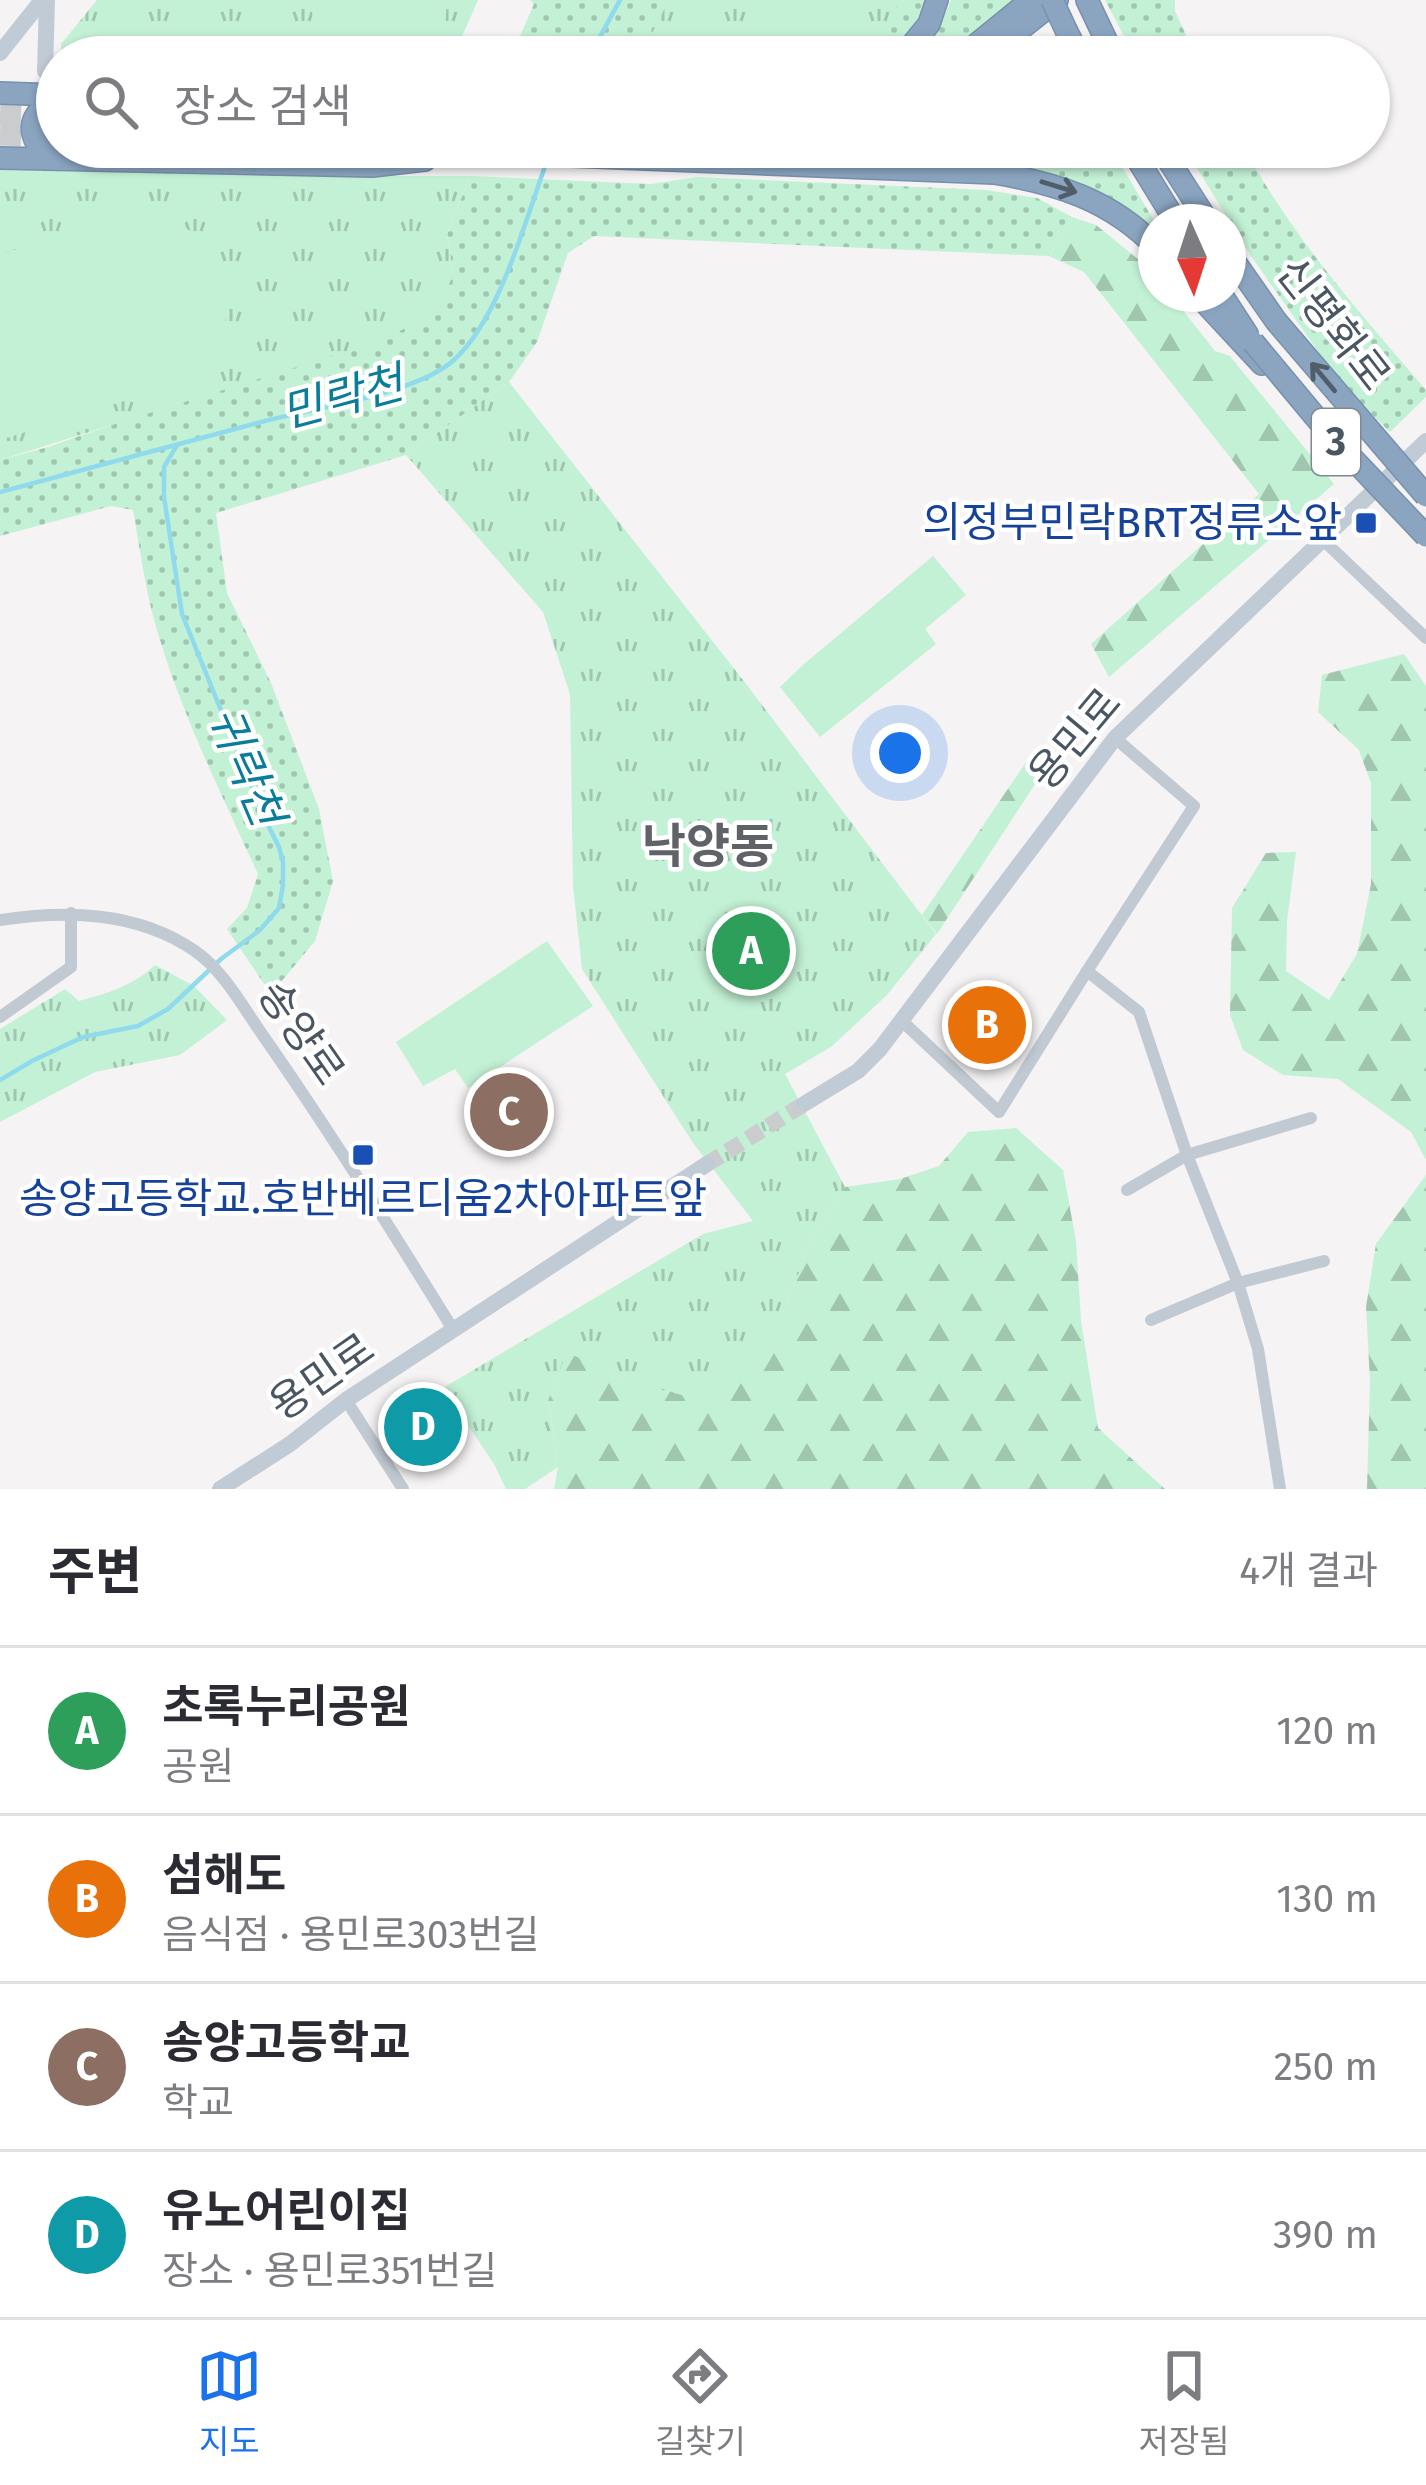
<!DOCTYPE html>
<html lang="ko">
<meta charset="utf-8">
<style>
body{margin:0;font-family:"Fira Sans","Noto Sans KR",sans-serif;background:#f2f2f3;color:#2b2b33}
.compass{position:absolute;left:1138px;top:204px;width:108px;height:108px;border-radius:50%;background:#fff;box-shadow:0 3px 9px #0004;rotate:177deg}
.you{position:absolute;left:900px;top:753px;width:42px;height:42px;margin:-30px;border:9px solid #fff;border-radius:50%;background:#1a73e8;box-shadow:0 0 0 18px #1a73e833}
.badge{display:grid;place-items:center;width:78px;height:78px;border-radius:50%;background:#1a73e8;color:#fff;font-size:39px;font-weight:700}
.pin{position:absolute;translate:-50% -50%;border:6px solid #fff;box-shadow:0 3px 12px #0006}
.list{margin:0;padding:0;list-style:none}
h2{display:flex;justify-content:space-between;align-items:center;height:156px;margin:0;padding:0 48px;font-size:51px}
h2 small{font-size:39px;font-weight:400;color:#7c7c81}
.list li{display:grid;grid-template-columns:78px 1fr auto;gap:36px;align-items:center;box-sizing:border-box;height:168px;padding:0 48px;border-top:3px solid #e1e1e2}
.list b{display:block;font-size:45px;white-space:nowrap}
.list p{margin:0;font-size:39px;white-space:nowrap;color:#7c7c81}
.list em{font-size:39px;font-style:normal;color:#7c7c81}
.icon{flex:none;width:66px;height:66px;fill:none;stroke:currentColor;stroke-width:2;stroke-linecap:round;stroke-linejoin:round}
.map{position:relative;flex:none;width:1426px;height:1489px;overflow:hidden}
.search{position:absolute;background:#fff;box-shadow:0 3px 9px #0004;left:36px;right:36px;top:36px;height:132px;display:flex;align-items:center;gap:30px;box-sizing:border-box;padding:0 42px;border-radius:66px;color:#7c7c81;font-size:45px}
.sheet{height:828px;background:#fff}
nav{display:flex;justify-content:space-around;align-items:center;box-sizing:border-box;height:168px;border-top:3px solid #e1e1e2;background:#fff;font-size:33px;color:#7c7c81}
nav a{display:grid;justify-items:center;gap:6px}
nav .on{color:#1a73e8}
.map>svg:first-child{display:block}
</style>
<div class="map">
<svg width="1426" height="1489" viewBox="0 0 1426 1489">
<defs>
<pattern id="grass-dots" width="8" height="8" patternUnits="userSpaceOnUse" patternTransform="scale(3)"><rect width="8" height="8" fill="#c3f1d5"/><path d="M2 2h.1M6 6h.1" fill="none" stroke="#a0c6b0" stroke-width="1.8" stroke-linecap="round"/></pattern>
<pattern id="forest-firs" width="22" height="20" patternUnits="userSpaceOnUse" patternTransform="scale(3)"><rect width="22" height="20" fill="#c3f1d5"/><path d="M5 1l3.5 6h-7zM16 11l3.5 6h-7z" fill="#a0c6b0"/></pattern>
<pattern id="park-tufts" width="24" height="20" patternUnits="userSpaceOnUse" patternTransform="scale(3)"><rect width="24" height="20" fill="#c3f1d5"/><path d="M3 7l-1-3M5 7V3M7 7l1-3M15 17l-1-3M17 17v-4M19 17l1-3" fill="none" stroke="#a0c6b0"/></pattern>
</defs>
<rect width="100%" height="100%" fill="#f5f3f3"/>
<g fill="url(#grass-dots)">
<polygon points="530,0 929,0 909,34 891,57 511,57 534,4"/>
<polygon points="951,0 1024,0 947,57 913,57 942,22"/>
<polygon points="1105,0 1175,0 1175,11 1196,57 1135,57"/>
<polygon points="845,147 1110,147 1156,224 1156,241 1079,188 811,157"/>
<path d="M1184,147h60c47,89 116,166 182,243v7l-36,35 -48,-47 -91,-129z"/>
<path d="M470,176l181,8 46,-7 289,13 51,8 35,19 -23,39 -455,-20 -26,17 -31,89 -28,40 -103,73 -190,58 11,80 44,90 48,126 14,72 -18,60 -44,53 -44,-65 20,-21 11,-34c-39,-85 -82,-171 -106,-262 -8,-33 -13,-68 -19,-102l-22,-4 -111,30v-76l48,-13 116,-40 289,-133 -6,-39z"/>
</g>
<g fill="url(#forest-firs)">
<polygon points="1072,217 1096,225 1150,269 1156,277 1156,294 1170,294 1215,351 1230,356 1334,484 1109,677 1091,644 1259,494 1084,272 1049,256"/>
<polygon points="1404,654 1426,686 1426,1160 1411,1132 1338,1079 1283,1075 1243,1050 1230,1015 1232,908 1266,853 1296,852 1287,921 1286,971 1329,1000 1357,954 1371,884 1371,783 1359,750 1318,712 1322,675"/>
<polygon points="1033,752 1047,766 937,934 922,915"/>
<polygon points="1016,1128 1063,1170 1076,1241 1081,1321 1098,1428 1165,1489 554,1489 558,1467 548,1400 567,1351 624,1380 782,1315 813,1237 845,1187 900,1179 939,1166 968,1132"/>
<polygon points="1426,1175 1426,1489 1367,1489 1370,1381 1366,1307 1376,1244"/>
</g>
<g fill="url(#park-tufts)">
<polygon points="97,0 478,0 453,57 62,57 61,44"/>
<polygon points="669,0 901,0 866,57 640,57"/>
<polygon points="0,170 344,176 470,176 447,235 453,274 447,290 425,320 367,345 0,460"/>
<polygon points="509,382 743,680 936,934 887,995 831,1047 785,1074 845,1187 813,1237 782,1315 697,1399 624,1380 567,1352 548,1400 558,1467 525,1489 506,1489 494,1464 443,1388 703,1234 753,1221 693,1143 582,969 573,886 570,694 543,612 406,455"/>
<path d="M155,965l39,21 33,34 -47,35 -85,17 -95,50v-93l65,-40 14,12c29,-8 54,-15 76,-36z"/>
</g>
<g fill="#c3f1d5">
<polygon points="313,0 447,1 443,57 310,57"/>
<path d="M760,0h98c-24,23 -50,38 -84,40z"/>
<polygon points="745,23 746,57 677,57 676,25"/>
<path d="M134,214c104,2 129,129 35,173l-169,53v-186z"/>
<polygon points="933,556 966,595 925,629 936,644 820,737 780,687 804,664"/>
<polygon points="547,941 593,1006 468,1088 455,1069 423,1086 396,1042"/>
</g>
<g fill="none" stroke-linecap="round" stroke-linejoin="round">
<g stroke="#90daee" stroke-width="4.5">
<polyline points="589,57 620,0"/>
<path d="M0,492c88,-23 177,-48 265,-71 51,-13 154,-28 190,-62 46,-43 70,-139 92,-198"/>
<polyline points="0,1080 32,1061 83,1037 138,1026 168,1009 221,959 260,930 279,908 283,885 283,862 279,847 265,819 182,614 164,497 164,467 177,445"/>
</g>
<polyline stroke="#caccce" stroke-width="16" stroke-dasharray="16 8" stroke-linecap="butt" points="707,1164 804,1104"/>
<g stroke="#caccce" stroke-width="21" stroke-dasharray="21 10" stroke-linecap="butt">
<polyline points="0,115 57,117"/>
<polyline points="0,135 57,137"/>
</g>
<defs>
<g id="highway">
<polyline points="1087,0 1114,57"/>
<polyline points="1067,32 1080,57"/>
<polyline points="902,57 929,24 937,0"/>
<polyline points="961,57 1031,0"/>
<polyline points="985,57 1057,0"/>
<polyline points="0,93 57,95"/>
<path d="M349,147l645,26c62,10 117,27 162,74"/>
<polyline points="1130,147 1176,222"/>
<polyline points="1160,147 1208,222"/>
<polyline points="765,154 812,147"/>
<polyline points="0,158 372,166 425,160"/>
<path d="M52,159c-26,-19 -28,-46 5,-59"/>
<polyline points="1228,252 1276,321"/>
<polyline points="1197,294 1262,364"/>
<polyline points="1221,294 1247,334"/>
</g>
</defs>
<use href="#highway" stroke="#7690ad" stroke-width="24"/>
<g stroke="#c1cad2" stroke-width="12">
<polyline points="1323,540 1426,638"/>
<polyline points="1115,738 1194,806 1087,971 1139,1012 1187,1155 1238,1283 1258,1349 1280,1489"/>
<path d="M0,920c66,-10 137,-9 195,31 29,20 49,58 69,86 67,96 129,195 190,294"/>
<polyline points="0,1017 71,967 71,913"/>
<polyline points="902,1021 999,1112 1087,971"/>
<polyline points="1127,1190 1187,1155 1311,1118"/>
<polyline points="1151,1320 1238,1283 1324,1261"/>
<polyline points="346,1400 403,1489"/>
</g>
<g stroke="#c1cbd6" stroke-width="16">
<polyline points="47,0 45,71 57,82"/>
<polyline points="0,53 42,0"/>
<polyline points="804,1104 858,1071 880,1049 1115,738 1426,441"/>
<polyline points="220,1489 290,1444 346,1400 707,1164"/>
</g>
<use href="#highway" stroke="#8ba5c1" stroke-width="21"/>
<defs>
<g id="highway-bridge">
<polyline points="1052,0 1067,32"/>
<polyline points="1276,321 1426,496"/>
<polyline points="1253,342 1333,438 1426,536"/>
</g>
</defs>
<use href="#highway-bridge" stroke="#7690ad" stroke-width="24" stroke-linecap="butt"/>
<use href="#highway-bridge" stroke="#8ba5c1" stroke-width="21"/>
</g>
<defs><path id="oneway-shaft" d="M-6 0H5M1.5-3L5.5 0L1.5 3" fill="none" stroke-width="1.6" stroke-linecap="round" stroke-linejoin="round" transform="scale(3)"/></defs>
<g stroke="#505e6b">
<use href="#oneway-shaft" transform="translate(1059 187) rotate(17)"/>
<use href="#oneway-shaft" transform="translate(1323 377) rotate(-130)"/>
</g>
<g fill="#1a4fb4" stroke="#fff" stroke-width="4.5">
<rect x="1354" y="511" width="24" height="24" rx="6"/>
<rect x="351" y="1143" width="24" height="24" rx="6"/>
</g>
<g text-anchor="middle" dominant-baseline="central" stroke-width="9" stroke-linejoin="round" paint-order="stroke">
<rect fill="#fff" stroke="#808990" stroke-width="3" x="1312" y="409" width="48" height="66" rx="9"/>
<g font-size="39" font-weight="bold" fill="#4a5661">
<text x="1336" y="442">3</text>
</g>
<g font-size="42" fill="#4a5661" stroke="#fff">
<text transform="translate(1333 324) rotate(52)">신평화로</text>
<text transform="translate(1075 739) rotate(-50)">용민로</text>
<text transform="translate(301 1033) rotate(55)">송양로</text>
<text transform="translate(322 1377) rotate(-35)">용민로</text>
</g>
<g font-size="42" fill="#164399" stroke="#fff" text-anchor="end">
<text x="1342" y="523">의정부민락BRT정류소앞</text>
<text x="363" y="1199" text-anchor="middle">송양고등학교.호반베르디움2차아파트앞</text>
</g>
<g font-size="45" font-style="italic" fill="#0c7c9b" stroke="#fff">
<text transform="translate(342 398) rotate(-15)">민락천</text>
<text transform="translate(245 766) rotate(67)">귀락천</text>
</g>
<g font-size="48" font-weight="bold" fill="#5f6368" stroke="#fff">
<text x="708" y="847">낙양동</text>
</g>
</g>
</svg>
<svg class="compass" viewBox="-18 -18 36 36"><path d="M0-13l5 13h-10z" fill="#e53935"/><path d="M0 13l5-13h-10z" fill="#7c7c81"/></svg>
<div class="you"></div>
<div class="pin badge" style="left:751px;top:951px;background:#2e9e5b">A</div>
<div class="pin badge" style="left:987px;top:1025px;background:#e8710a">B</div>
<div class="pin badge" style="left:509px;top:1112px;background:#8d6e63">C</div>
<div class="pin badge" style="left:423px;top:1427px;background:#0f9aa8">D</div>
<div class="search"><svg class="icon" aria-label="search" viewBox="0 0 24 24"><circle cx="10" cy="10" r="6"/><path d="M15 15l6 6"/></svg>장소 검색</div>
</div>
<section class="sheet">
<h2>주변<small>4개 결과</small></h2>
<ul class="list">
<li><span class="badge" style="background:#2e9e5b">A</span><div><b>초록누리공원</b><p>공원</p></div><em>120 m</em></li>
<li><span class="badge" style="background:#e8710a">B</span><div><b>섬해도</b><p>음식점 · 용민로303번길</p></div><em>130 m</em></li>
<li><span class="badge" style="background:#8d6e63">C</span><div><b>송양고등학교</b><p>학교</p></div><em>250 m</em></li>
<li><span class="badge" style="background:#0f9aa8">D</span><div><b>유노어린이집</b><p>장소 · 용민로351번길</p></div><em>390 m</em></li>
</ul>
</section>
<nav>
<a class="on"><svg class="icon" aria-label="map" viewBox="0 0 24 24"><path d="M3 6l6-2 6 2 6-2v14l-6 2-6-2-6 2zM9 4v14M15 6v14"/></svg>지도</a>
<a><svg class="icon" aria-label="directions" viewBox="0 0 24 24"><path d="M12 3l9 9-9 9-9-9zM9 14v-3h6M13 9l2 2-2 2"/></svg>길찾기</a>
<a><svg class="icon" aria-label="saved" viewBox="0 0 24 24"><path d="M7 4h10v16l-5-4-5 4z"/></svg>저장됨</a>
</nav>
